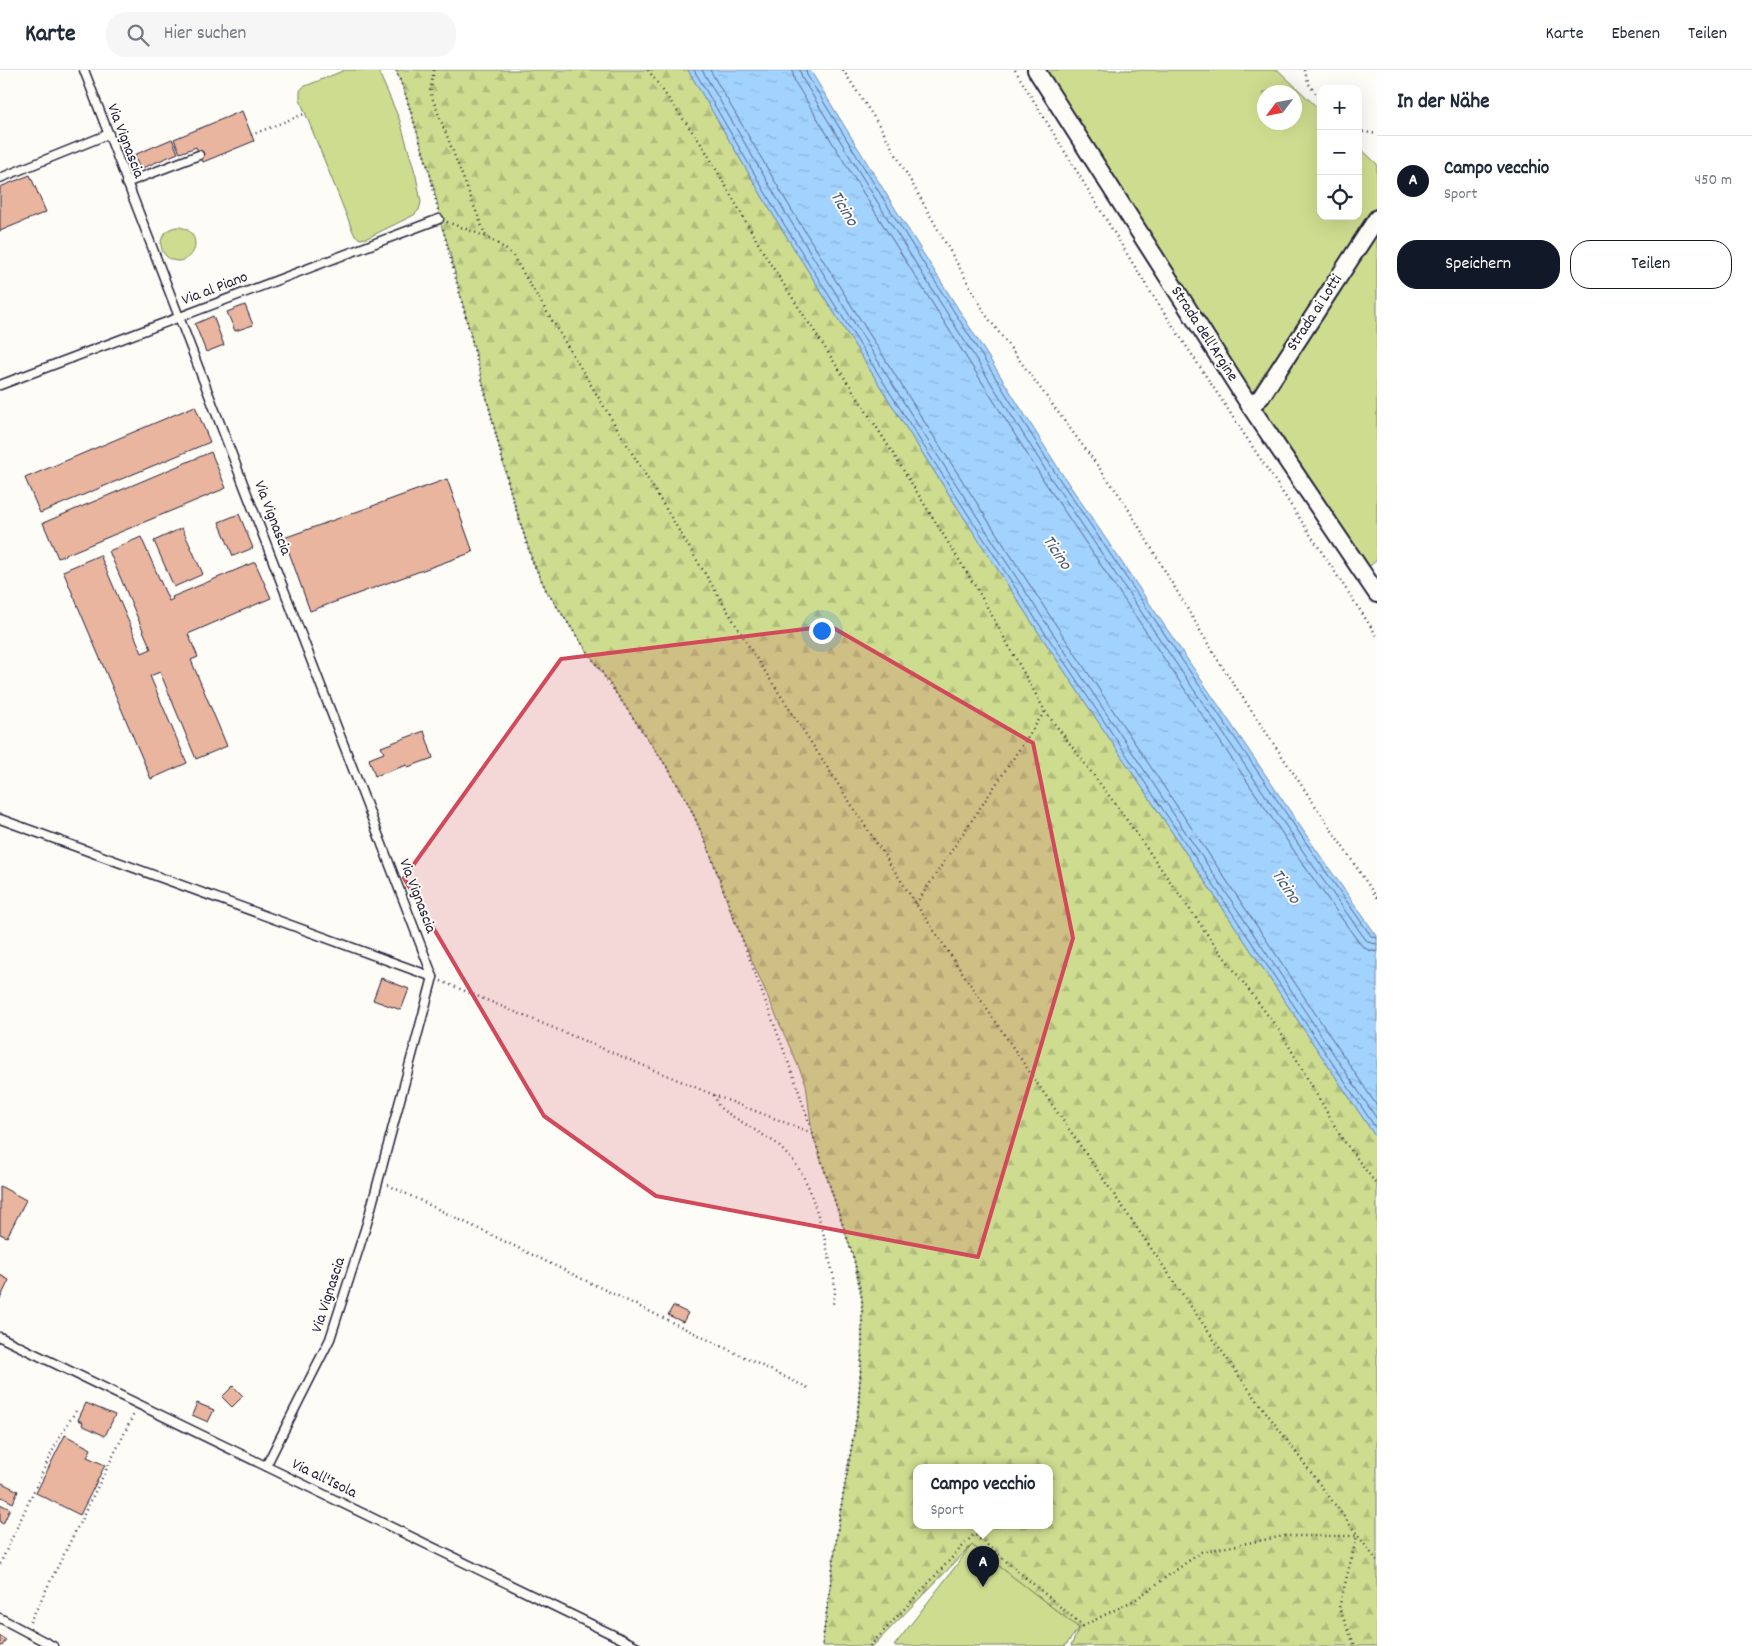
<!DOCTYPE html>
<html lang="de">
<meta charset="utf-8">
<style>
body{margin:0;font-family:Dekko,sans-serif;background:#f6f6f7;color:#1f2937}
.controls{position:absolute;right:15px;top:15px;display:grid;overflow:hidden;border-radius:10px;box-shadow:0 5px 20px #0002}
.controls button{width:45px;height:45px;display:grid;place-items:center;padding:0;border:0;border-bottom:1px solid #e0e1e3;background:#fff;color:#1f2937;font:25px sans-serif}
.compass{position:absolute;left:1257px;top:15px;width:45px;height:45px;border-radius:50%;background:#fff;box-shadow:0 5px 20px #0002;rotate:238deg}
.you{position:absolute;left:821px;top:560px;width:18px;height:18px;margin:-12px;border:4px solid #fff;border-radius:50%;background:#1a73e8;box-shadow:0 0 0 8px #1a73e833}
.badge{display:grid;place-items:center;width:32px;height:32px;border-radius:50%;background:#111827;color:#fff;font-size:16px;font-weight:700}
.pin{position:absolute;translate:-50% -41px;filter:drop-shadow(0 1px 2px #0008)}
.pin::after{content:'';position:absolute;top:26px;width:18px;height:15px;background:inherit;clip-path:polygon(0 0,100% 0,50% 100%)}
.popup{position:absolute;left:913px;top:1394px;width:140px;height:65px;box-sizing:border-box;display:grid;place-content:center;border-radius:10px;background:#fff;filter:drop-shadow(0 1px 4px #0005);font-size:16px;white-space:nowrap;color:#747a83}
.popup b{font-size:19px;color:#1f2937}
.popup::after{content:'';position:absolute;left:50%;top:100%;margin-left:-10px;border:10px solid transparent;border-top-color:#fff}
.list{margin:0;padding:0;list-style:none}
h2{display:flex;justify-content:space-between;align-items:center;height:65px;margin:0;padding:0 20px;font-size:21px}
h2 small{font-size:16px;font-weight:400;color:#747a83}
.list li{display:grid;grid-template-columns:32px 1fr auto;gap:15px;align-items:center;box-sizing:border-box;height:90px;padding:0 20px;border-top:1px solid #e0e1e3}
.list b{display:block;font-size:19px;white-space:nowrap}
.list p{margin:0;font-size:16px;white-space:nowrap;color:#747a83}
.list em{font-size:16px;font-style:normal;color:#747a83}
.actions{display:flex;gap:10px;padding:15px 20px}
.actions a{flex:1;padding:11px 0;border:1px solid #111827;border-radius:20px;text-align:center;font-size:18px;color:#111827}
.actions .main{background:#111827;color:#fff}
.icon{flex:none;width:28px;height:28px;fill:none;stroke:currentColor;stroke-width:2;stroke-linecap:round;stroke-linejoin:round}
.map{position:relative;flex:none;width:1377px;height:1576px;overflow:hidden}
header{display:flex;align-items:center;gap:30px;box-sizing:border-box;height:70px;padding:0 25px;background:#fff;border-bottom:1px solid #e0e1e3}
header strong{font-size:24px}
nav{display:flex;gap:28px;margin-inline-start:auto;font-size:18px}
.search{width:350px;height:45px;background:#f6f6f7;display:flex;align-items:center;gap:12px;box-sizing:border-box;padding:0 18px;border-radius:20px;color:#747a83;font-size:19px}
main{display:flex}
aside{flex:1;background:#fff}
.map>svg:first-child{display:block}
</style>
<header>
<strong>Karte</strong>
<div class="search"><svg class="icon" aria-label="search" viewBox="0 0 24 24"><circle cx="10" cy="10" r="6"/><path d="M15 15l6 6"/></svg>Hier suchen</div>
<nav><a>Karte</a><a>Ebenen</a><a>Teilen</a></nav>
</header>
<main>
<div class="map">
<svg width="1377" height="1576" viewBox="0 0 1377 1576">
<defs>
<pattern id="forest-firs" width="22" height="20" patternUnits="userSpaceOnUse" patternTransform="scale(1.25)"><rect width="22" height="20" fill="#cedc8f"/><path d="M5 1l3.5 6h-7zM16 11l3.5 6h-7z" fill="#b1bc7c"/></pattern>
<pattern id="water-ripples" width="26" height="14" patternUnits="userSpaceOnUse" patternTransform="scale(1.25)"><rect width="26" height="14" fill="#a2d2fe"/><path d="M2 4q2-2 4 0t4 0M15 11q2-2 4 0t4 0" fill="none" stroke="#8bb4db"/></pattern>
</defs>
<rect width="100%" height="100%" fill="#fdfcf7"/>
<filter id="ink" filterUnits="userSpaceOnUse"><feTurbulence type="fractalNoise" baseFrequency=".02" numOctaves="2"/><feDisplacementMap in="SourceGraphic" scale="10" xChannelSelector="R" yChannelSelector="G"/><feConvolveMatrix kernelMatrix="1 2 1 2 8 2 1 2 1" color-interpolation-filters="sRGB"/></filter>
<g filter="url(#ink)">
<g fill="#cedc8f" stroke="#787f65" fill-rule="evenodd">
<polygon points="345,0 378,0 400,51 416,106 421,132 419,140 414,145 367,168 360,169 354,164 300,30 300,21 303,17"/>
<path d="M1042,0h236l43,41v105h37v-70l19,18v42l-123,190 -10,-5zM1264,22h30v30h-30z"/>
<circle cx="178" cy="174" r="17"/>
<polygon points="1377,158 1377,490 1365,500 1260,337"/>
<polygon points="972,1475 1079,1558 1065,1576 894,1576"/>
</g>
<path fill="url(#forest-firs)" stroke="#787f65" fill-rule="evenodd" d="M396,0h292l87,148 137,219 119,184 346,518v507h-306l8,-18 -107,-83 -99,101h-51l18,-133 18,-103 4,-61v-50l-8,-40 -42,-126 -6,-49 -74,-169 -25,-70 -18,-40 -20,-35 -93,-135 -30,-45 -14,-30 -21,-67 -64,-251 -8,-23 -1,-13 -8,-32 -25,-81zM917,1398h132v58h-132z"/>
<polygon fill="url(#water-ripples)" stroke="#6f8cb0" points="688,0 810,0 896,140 1062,404 1321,787 1377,866 1377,1069 1031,551 912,367 775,148"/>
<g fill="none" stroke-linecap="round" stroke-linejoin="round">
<g stroke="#556889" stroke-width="1">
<polyline points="694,0 779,146 916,364 1035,548 1377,1060"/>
<polyline points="702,0 785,142 921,360 1040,544 1377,1049"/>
<polyline points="710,0 791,139 927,356 1046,540 1377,1036"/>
<polyline points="792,0 795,12 880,150 1046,414 1305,797 1360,874 1368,880 1377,882"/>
<polyline points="800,0 802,8 886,146 1052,410 1311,793 1366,870 1371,873 1377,874"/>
<polyline points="806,0 807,5 892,143 1058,407 1317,789 1371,866 1377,868"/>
</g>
</g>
<g fill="#eab59f" stroke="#22223b">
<polygon points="242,41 254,71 203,92 196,77 180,83 174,69"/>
<polygon points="172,69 178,83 140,99 134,85"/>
<polygon points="30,105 46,142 0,161 0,117"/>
<polygon points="245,235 253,255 235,261 227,242"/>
<polygon points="213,246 224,275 206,282 195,254"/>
<polygon points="195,336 210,372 40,443 25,408"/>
<polygon points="211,382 226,418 58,488 43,453"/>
<polygon points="447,409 473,482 310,541 284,468"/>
<polygon points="239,444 253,478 233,486 219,452"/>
<polygon points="182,458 203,504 174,517 154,471"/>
<polygon points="141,467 169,531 173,529 172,527 255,492 271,528 188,564 198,587 191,590 227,676 196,689 160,602 150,606 187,693 151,709 63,501 100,485 142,583 151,579 109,481"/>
<polygon points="424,661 433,688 408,697 407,695 375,706 369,689 384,683 381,677"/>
<polygon points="381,908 409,919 401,940 373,930"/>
<polygon points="0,1116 26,1130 7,1167 0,1164"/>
<polygon points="0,1205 9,1210 0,1229"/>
<polygon points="673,1236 688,1243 683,1252 668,1245"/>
<polygon points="233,1316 243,1326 232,1337 222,1327"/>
<polygon points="86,1333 115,1345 105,1366 82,1355 83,1352 78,1350"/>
<polygon points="197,1333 214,1340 208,1352 192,1345"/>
<polygon points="65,1365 91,1379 87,1387 105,1395 80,1445 36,1423"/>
<polygon points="0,1412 18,1421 13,1433 0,1426"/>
<polygon points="0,1434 10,1439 3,1454 0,1452"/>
<polygon points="0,1566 6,1570 2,1576 0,1576"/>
</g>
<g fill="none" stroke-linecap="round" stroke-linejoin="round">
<defs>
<g id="service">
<polyline points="84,0 433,907"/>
<polyline points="0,108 109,64"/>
<polyline points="126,113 199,85"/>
<polyline points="0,315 439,149"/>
<polyline points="0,749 433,907 367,1153 330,1269 266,1396"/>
<polyline points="0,1267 636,1576"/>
<polyline points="0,1548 53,1576"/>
</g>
<g id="minor">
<polyline points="1036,0 1250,336 1377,524"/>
<polyline points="1250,336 1261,327 1377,148"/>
</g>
</defs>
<use href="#service" stroke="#22223b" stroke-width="11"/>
<use href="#minor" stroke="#22223b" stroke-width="20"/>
<g stroke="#22223b" stroke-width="2.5" stroke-dasharray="1 4" stroke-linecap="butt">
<polyline points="396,0 405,23 430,104 438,140"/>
<polyline points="434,0 430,22 486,167"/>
<polyline points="648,0 704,78 766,187 879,361 977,519 1045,641 1119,739 1212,871 1282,964 1341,1067 1377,1115"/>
<polyline points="843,0 881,58 986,245 1123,430 1217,589 1377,828"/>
<polyline points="1015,0 1146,215 1377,566"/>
<polyline points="1304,0 1309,14 1321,32"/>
<polyline points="1358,61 1377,64"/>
<polyline points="251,65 304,44"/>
<path d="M447,152c23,9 48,15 66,34l240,397 163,251 119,176 204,296 138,185"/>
<polyline points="443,159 511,423 532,490 546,520 576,565 669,700 689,735 707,775 796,1013 854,1189 862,1229 862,1279 858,1340 840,1443 822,1576"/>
<polyline points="916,834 1045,641"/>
<polyline points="441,911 714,1025 812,1063"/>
<polyline points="714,1025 719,1037 724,1041 776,1073 795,1093 801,1102 809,1118 821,1154 834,1208 835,1222 833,1234"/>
<polyline points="388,1115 810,1319"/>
<polyline points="0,1494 59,1367 78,1338"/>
<polyline points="30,1552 134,1344"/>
<polyline points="870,1576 974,1464 1083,1556 1136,1529 1201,1482 1284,1466 1357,1466 1339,1538 1355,1576"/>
</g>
<use href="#service" stroke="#fdfcf7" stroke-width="8"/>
<use href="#minor" stroke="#fdfcf7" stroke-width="16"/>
</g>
</g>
<path fill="#d1495b" fill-opacity="0.2" stroke="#d1495b" stroke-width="4" stroke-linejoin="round" d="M830,556l203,117 40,195 -95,319 -322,-61 -112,-80 -140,-238 157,-219z"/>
<g text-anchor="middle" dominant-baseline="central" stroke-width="4" stroke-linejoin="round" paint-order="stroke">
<g font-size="16" fill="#22223b" stroke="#fdfcf7">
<text transform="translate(125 71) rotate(69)">Via Vignascia</text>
<text transform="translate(215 219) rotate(-21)">Via al Piano</text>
<text transform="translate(1315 243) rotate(-57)">Strada ai Lotti</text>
<text transform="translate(1204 264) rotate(57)">Strada dell'Argine</text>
<text transform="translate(272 448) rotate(69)">Via Vignascia</text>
<text transform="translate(417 826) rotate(69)">Via Vignascia</text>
<text transform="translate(329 1225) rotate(-72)">Via Vignascia</text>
<text transform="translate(324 1409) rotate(26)">Via all'Isola</text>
</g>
<g font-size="18" font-style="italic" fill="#485776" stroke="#fdfcf7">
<text transform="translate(843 139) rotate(59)">Ticino</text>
<text transform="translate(1056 483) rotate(56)">Ticino</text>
<text transform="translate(1285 817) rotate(56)">Ticino</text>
</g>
</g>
</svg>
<div class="controls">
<button>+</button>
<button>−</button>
<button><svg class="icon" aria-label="locate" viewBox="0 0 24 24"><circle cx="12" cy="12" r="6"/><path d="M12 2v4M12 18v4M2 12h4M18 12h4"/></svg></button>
</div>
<svg class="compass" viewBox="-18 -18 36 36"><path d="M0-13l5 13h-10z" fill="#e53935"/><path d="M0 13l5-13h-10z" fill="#747a83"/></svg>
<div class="you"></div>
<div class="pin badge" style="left:983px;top:1517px">A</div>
<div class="popup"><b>Campo vecchio</b>Sport</div>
</div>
<aside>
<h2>In der Nähe<small></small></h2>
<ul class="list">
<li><span class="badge">A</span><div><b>Campo vecchio</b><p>Sport</p></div><em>450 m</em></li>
</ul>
<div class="actions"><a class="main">Speichern</a><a>Teilen</a></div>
</aside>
</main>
